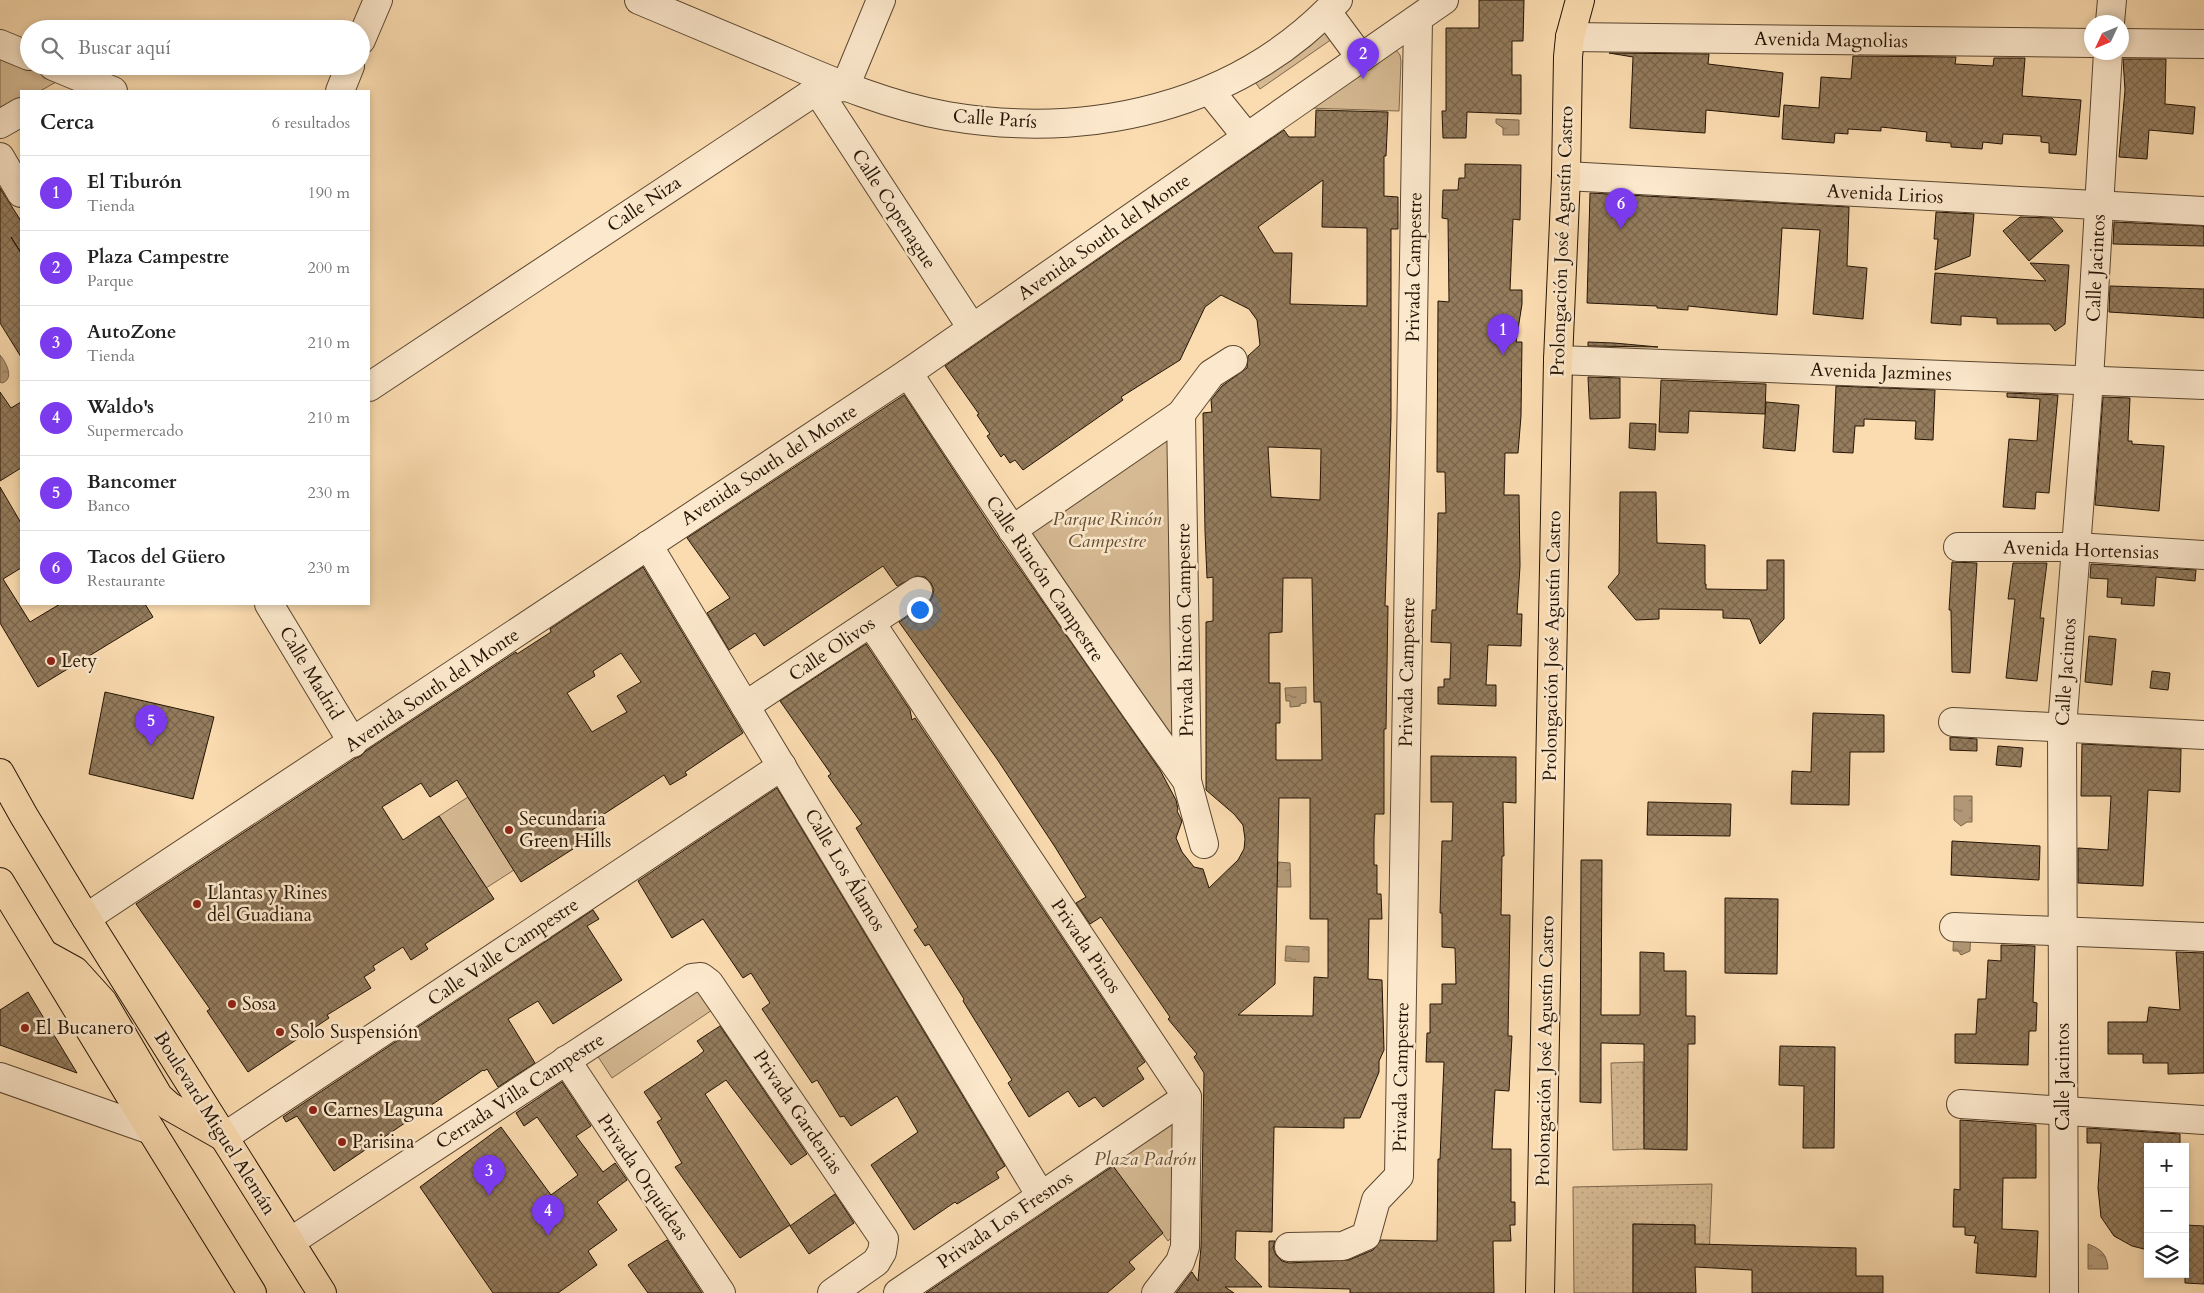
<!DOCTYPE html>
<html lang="es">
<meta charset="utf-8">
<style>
body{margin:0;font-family:Cardo,serif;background:#f6f6f6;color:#222}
.controls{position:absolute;right:15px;bottom:15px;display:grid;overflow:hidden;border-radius:0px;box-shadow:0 2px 8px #0003}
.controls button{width:45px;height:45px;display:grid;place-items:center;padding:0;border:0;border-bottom:1px solid #e0e0e0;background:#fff;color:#222;font:25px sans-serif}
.compass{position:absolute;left:2084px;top:15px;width:45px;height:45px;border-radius:50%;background:#fff;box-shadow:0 2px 8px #0003;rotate:226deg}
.you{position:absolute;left:919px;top:609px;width:18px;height:18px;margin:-12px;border:4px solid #fff;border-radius:50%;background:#1a73e8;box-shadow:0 0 0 8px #1a73e833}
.badge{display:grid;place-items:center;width:32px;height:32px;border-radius:50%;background:#7c3aed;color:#fff;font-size:16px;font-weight:700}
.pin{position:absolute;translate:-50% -41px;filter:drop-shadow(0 1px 2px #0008)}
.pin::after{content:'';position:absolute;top:26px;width:18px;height:15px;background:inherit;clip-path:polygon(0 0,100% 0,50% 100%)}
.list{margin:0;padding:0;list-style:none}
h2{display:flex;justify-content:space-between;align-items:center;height:65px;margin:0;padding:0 20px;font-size:21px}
h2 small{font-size:16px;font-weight:400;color:#767676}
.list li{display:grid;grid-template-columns:32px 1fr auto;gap:15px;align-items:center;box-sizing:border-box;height:75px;padding:0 20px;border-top:1px solid #e0e0e0}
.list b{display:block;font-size:19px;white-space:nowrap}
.list p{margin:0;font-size:16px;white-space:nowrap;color:#767676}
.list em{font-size:16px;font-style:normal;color:#767676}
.icon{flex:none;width:28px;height:28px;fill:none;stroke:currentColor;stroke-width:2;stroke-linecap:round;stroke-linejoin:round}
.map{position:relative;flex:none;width:2204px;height:1293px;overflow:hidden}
.search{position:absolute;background:#fff;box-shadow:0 2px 8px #0003;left:20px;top:20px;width:350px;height:55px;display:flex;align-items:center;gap:12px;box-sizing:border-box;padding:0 18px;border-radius:28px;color:#767676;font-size:19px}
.panel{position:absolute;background:#fff;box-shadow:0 2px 8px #0003;left:20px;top:90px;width:350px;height:515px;border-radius:0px}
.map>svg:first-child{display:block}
</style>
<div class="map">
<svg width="2204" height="1293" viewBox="0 0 2204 1293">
<defs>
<pattern id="grass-dots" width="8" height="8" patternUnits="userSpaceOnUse" patternTransform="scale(1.25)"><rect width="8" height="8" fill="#d6ba93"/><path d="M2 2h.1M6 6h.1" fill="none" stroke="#b89f7d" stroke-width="1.8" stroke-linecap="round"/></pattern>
<pattern id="water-ripples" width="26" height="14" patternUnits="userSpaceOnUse" patternTransform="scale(1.25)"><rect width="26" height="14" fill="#b29876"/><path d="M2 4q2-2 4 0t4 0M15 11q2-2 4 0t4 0" fill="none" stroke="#917b5f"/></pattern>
<pattern id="building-cross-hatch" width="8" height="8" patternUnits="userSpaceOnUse" patternTransform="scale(1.25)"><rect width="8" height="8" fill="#947c5d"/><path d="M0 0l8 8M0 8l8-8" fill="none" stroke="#79644b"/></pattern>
</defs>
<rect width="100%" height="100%" fill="#fbdcb0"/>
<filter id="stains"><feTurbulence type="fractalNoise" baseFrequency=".004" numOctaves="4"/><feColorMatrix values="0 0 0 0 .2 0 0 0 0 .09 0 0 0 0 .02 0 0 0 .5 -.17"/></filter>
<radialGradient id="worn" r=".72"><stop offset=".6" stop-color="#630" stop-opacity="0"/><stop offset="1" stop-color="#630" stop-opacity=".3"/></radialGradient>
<g fill="url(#grass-dots)" stroke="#7d674c">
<polygon points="1643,1062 1644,1149 1613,1150 1611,1063"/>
<polygon points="1712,1184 1709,1257 1695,1257 1695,1225 1633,1224 1633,1293 1574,1293 1573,1187"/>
</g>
<g fill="#d6ba93" stroke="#7d674c">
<polygon points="1314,13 1332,39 1260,89 1242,63"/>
<polygon points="0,36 29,66 66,66 76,71 40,91 21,91 21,102 0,114"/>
<polygon points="1396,50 1400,55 1401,61 1399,111 1308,108"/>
<polygon points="1171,412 1179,748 1023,522"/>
<polygon points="468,797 514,870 486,888 439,816"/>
<polygon points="693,975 718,1006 612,1078 593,1049"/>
<polygon points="1174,1105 1173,1236 1168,1241 1103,1153"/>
</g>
<g fill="url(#water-ripples)" stroke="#796348">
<polygon points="1496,119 1519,120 1519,135 1503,135 1503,128 1496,123"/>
<path d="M0,355c6,7 15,24 2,28l-2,-1z"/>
<polygon points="1306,687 1306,703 1300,704 1300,706 1290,707 1290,701 1286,701 1285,688"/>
<polygon points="1954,796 1972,796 1972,822 1967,822 1961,826 1954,820"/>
<polygon points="1278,862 1290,863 1291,887 1277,887"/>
<polygon points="1954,926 1971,926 1970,951 1961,955 1958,951 1953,951"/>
<polygon points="1286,946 1309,947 1309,962 1285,961"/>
<path d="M2088,1244c13,5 19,10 20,25h-20z"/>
</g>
<g fill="url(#building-cross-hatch)" stroke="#241404" fill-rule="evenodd">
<polygon points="1479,0 1524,0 1523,41 1512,41 1512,75 1521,75 1521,114 1467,112 1466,138 1443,138 1442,111 1446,111 1446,28 1479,28"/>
<polygon points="1609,53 1709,54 1708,64 1783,73 1779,117 1706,110 1705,133 1630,128 1633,57"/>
<polygon points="1853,56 1956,57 1955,64 1993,66 1994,58 2025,58 2022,96 2081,100 2076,155 2049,153 2049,143 2041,142 2041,136 2003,134 2002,144 1983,142 1982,149 1951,147 1951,143 1926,141 1927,132 1881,127 1881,131 1848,129 1848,134 1835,133 1834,143 1782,139 1784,105 1819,108 1821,77 1851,79"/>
<polygon points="2123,59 2166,59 2165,104 2195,107 2193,134 2149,130 2147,159 2119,157 2125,90"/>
<path d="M1316,110l72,2 -2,44h-2v40l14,1v32h-7v189l-6,188h3l-2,123h-2v85h-9l-1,24v27h3v29h4l1,25h-13l-1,60 14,1 2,70 -5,11v11l-19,46h-16v10l-70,-1 -2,105 -36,-1 -1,28 27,28h-37l9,6h-58l16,-21 6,9 3,-34 3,-174 -10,-16 3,-3 -29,-35 2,-2 -69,-100 -11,7 -14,-21 10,-6 -31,-50 -58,-88 -98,-137 28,-18 5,-6 2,-8 -3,-7 -6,-6 -8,-1 -20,10 -14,-20 -119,80 -9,-13 -26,17 -22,-37 23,-15 -43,-60 217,-143 95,144 161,231 16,30 2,9 -1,2 5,10 -6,17 6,14 12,15 9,2 6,19 29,-28 6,-11 1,-10 -2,-14 -9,-11 -28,-24v-168l7,-1v-44l-6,1 -2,-47 -2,-118 9,-1 -1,-12 11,-14 25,-18 1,-12 12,-11 -3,-25 -8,-11 -28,-14 -16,12 -25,53 -59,37 2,3 -100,70 -8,-10 -5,3 -6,-9 -3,3 -14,-21 3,-2 -13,-19 2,-1 -34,-48 339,-236 5,7h26zM1323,180l-1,47 45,1v78l-77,-2 2,-51h-18l-16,-26zM1268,447l53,2 -1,51 -49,-3zM1283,578h29l2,124h7l1,58h-46v-37h4v-40h-11v-50l13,-1zM1279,798h31v121h18v59l-14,-1 -1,39 -75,-1 37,-31z"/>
<polygon points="1465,164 1521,165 1520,220 1513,219 1510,290 1522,290 1522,304 1516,342 1522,342 1521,416 1518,453 1505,453 1504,495 1519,495 1520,566 1517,614 1522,614 1521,646 1488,645 1486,685 1496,685 1496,706 1438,704 1438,687 1444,687 1444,679 1450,679 1451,643 1431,642 1432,610 1436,610 1438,513 1446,513 1445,472 1437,472 1438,301 1449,302 1448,219 1442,218 1443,190 1458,190 1459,178 1465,178"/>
<polygon points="0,188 21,221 21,253 11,237 21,253 21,357 0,323"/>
<polygon points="1590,193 1849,207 1847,266 1867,268 1863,319 1813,314 1820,230 1782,228 1777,315 1688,306 1688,310 1657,308 1657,306 1587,303"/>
<polygon points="1936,212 1974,214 1970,256 1935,270 1938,239 1934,239"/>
<polygon points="2020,217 2052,218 2063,231 2029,261 2003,231"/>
<polygon points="2114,222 2204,226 2204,246 2113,244"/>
<polygon points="2030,263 2069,265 2065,324 2055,331 2050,324 1997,324 1997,318 1961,316 1961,325 1931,323 1935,273 2046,281"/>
<polygon points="2110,286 2204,289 2204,318 2109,312"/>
<polygon points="1588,342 1614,343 1658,347 1588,346"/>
<polygon points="1588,377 1620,378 1620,418 1590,419"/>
<polygon points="1661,380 1766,384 1765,414 1689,411 1688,433 1659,432"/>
<polygon points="1836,386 1935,390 1933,440 1915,439 1916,421 1864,419 1864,426 1855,426 1853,453 1833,452"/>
<polygon points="0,392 11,408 21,402 21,468 0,481"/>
<polygon points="2007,393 2058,395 2049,493 2036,492 2035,509 2003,507 2009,439 2037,441 2040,399 2007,397"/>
<polygon points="2103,397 2130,398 2128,441 2132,441 2132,444 2164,446 2159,511 2095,505"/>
<polygon points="1766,402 1799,405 1795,451 1763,448"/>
<polygon points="1630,423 1656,424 1655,450 1629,448"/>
<polygon points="0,487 21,523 21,568 3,579 30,622 60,604 145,604 153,617 38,687 0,623"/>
<polygon points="1620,492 1656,492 1657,543 1705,545 1705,584 1706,584 1706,589 1767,590 1767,560 1784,560 1784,619 1760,644 1750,619 1723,618 1723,610 1659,609 1659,619 1636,620 1608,587 1619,574"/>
<polygon points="1952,562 1977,563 1970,673 1952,672 1951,610 1949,610"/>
<polygon points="2013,563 2047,563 2040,618 2044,618 2037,681 2006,678 2015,599 2008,599"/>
<polygon points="2091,564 2196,570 2195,581 2156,577 2154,606 2121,604 2122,598 2107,597 2108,579 2090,578"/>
<path d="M643,567l100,166 -58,39 2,3 -17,10 -6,-10 -63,41 4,6 -13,8 3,5 -74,47 -64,-102 -27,17 -9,-14 -39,24 21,33 36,-24 55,83 -69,45 3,5 -17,11 -8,-13 -30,19 2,4 -11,7 7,11 -44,27 2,3 -81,54 -41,-61 3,-2 -74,-105 220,-146 5,-2 5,-5 150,-99 1,2 34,-22 -1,-3zM621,653l20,29 -24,14 10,16 -35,20 -25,-39 28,-17 -2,-5z"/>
<polygon points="2089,636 2116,639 2112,685 2085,682"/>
<polygon points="866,644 910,710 912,720 915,718 1145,1062 1137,1068 1144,1079 1103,1107 1095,1097 1079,1107 1068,1091 1029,1117 1008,1083 1012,1080 963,1001 964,999 929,944 925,946 914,930 918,927 856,828 862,824 828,776 831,774 780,701"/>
<polygon points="2152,671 2170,673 2168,690 2150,688"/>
<polygon points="105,692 214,717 193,799 89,774"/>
<polygon points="1813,713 1884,715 1884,752 1850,752 1849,805 1791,804 1792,771 1811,772"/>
<polygon points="1950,737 1977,739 1977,751 1950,750"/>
<polygon points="2082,744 2181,749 2180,792 2148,790 2143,886 2078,883 2078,848 2108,850 2111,796 2081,796"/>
<polygon points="1998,746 2023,748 2021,767 1996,765"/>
<polygon points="1431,756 1516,757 1516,803 1503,802 1504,856 1502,856 1501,915 1510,915 1508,1036 1512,1036 1509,1091 1495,1090 1492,1149 1511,1149 1511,1202 1515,1202 1515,1225 1510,1225 1511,1241 1493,1241 1494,1293 1350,1293 1350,1289 1269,1287 1269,1241 1275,1241 1273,1248 1276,1255 1282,1261 1289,1263 1349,1260 1373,1250 1381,1240 1437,1241 1438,1159 1440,1159 1444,1062 1426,1062 1427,1033 1430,1033 1430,1004 1442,1004 1442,984 1456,984 1455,948 1442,947 1442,913 1440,913 1442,841 1452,841 1453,802 1431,802"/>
<polygon points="777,788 1005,1166 996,1172 999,1178 957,1204 955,1202 914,1230 871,1165 918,1132 897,1096 851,1126 844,1116 840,1117 817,1080 812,1083 762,1009 770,1003 751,973 743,978 703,919 672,938 638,881"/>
<polygon points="1648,802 1731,804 1730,836 1647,835"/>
<polygon points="1952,841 2040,846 2039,880 1951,875"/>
<polygon points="1581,860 1602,860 1601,1015 1640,1015 1640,952 1664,953 1664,971 1686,971 1686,1016 1695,1016 1695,1044 1688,1044 1687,1150 1644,1149 1644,1044 1601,1043 1601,1103 1580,1102"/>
<polygon points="1725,898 1778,899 1777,974 1725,973"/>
<polygon points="593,910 599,919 587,926 622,980 553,1024 538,1001 508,1019 535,1063 498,1087 487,1069 484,1071 483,1070 334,1171 297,1116 286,1122 283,1117"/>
<polygon points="2001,945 2035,946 2033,1002 2037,1003 2036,1031 2029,1031 2028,1065 1955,1063 1955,1034 1976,1034 1978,999 1986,999 1988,960 2001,961"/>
<polygon points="2176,952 2204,953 2204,1073 2168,1074 2168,1063 2143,1063 2143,1054 2108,1054 2108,1022 2147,1022 2149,1007 2180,1010"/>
<polygon points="28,992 77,1073 0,1045 0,1010"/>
<polygon points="720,1026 807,1154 791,1165 726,1080 705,1094 790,1225 740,1258 675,1167 682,1163 657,1122 662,1119 644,1092 698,1056 704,1051 697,1041"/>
<polygon points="1780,1046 1835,1047 1834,1148 1803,1148 1804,1086 1779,1085"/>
<polygon points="562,1082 591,1126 576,1136 603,1172 615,1163 627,1180 597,1202 617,1230 588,1251 597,1265 558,1293 493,1293 420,1187 501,1127 551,1195 578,1175 537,1117 524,1126 516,1113"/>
<polygon points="1960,1120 2036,1125 2036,1178 2003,1178 2002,1229 2038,1231 2036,1277 1976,1273 1978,1243 1974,1243 1976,1236 1965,1235 1965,1227 1953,1227 1954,1189 1960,1190"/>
<polygon points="2087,1128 2180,1134 2180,1147 2148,1147 2148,1250 2132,1246 2114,1236 2101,1217 2098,1188 2101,1143 2087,1143"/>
<polygon points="1113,1166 1163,1233 1129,1262 1135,1269 1107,1293 926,1293"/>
<polygon points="835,1194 854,1223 809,1254 790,1226"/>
<polygon points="1633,1224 1695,1225 1695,1244 1856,1248 1856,1276 1883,1276 1883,1293 1752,1293 1752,1270 1695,1267 1696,1293 1633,1293"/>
<polygon points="2185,1225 2204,1226 2204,1284 2185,1283"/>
<polygon points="667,1240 702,1293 648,1293 628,1265"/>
</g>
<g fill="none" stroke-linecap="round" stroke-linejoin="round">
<defs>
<g id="minor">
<path d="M639,0c47,20 95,40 143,60 53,23 108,46 165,56 142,24 290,-8 391,-116"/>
<polyline points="1327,12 1361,58"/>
<polyline points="2110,22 2112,0"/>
<polyline points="1570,37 2092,43"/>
<polyline points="361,40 378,0"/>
<polyline points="2122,43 2204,44"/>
<polyline points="0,44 29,56"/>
<polyline points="53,66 113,91"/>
<polyline points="817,90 972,328"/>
<polyline points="340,91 350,66"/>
<polyline points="1210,91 1247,137"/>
<polyline points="0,124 21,112"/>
<polyline points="0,157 21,193"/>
<polyline points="1566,176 2204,211"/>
<polyline points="1558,360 2204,385"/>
<path d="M908,373c91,138 183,275 279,408"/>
<polyline points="369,387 817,90 845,87 881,0"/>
<polyline points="1181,414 1187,781 1204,844"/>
<polyline points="1012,530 1181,414 1211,374 1233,360"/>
<polyline points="648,545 1041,1196"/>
<polyline points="1958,547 2076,547 2204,555"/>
<polyline points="269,604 353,743"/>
<polyline points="871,623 1187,1097 1185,1247 1180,1262 1156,1293"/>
<polyline points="745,706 918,591"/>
<polyline points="1953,722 2204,735"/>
<polyline points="86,918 908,373 1444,0"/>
<polyline points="1954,927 2204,937"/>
<polyline points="566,1060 721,1293"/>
<polyline points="0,1077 151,1130"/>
<polyline points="1961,1104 2204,1120"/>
<polyline points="224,1137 782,766"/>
<polyline points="290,1242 692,978 701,977 709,983 884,1239 882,1252 876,1262 832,1293"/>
<polyline points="1289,1247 1343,1246 1366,1236 1376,1200 1399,1176 1418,19"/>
<polyline points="898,1293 1187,1097"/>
<polyline points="2064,1293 2062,728 2089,380 2108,52"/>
</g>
<g id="highway">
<polyline points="0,773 24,816 86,918 322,1293"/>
<polyline points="0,882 151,1130 252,1293"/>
<polyline points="46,955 75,971 103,1002 159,1097 169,1106 222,1136"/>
<polyline points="1540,1293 1558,360 1566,176 1568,57 1570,37 1580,0"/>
</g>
</defs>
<use href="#minor" stroke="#5a462f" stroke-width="30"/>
<use href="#highway" stroke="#241404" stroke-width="30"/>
<use href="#minor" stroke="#fce8cc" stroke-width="28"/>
<use href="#highway" stroke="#fbdcb0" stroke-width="28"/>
</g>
<g fill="#8f2418" stroke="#fce8cc" stroke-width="2">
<circle cx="51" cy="661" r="5"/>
<circle cx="509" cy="830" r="5"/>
<circle cx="197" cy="904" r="5"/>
<circle cx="232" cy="1004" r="5"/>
<circle cx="25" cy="1028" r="5"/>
<circle cx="280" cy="1032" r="5"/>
<circle cx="313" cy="1110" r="5"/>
<circle cx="342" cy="1142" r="5"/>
</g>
<g text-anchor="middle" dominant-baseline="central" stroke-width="5" stroke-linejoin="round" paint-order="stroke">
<g font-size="19" fill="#241404" stroke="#fce8cc">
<text transform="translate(1831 40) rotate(1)">Avenida Magnolias</text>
<text transform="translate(995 119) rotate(4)">Calle París</text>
<text transform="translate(1885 194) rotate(3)">Avenida Lirios</text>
<text transform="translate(644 204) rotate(-34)">Calle Niza</text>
<text transform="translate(894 209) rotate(57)">Calle Copenague</text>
<text transform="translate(1104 237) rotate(-35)">Avenida South del Monte</text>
<text transform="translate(1562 241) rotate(-88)">Prolongación José Agustín Castro</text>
<text transform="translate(1414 267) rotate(-89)">Privada Campestre</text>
<text transform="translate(2096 268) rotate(-87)">Calle Jacintos</text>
<text transform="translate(1881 372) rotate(2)">Avenida Jazmines</text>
<text transform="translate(769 465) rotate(-33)">Avenida South del Monte</text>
<text transform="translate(2081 550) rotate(2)">Avenida Hortensias</text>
<text transform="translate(1045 579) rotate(56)">Calle Rincón Campestre</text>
<text transform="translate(1185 630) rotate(-91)">Privada Rincón Campestre</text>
<text transform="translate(1552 646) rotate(-89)">Prolongación José Agustín Castro</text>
<text transform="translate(832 649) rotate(-34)">Calle Olivos</text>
<text transform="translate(1407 672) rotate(-89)">Privada Campestre</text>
<text transform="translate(2066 672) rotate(-86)">Calle Jacintos</text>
<text transform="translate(311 673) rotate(59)">Calle Madrid</text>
<text transform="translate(432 690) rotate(-34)">Avenida South del Monte</text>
<text transform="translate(845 870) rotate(59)">Calle Los Álamos</text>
<text transform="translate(1086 946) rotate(56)">Privada Pinos</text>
<text transform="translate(503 952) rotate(-34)">Calle Valle Campestre</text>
<text transform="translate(1545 1051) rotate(-89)">Prolongación José Agustín Castro</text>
<text transform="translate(1401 1077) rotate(-89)">Privada Campestre</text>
<text transform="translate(2063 1077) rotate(-90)">Calle Jacintos</text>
<text transform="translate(520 1091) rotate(-33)">Cerrada Villa Campestre</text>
<text transform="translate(798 1112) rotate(56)">Privada Gardenias</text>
<text transform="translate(215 1123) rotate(58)">Boulevard Miguel Alemán</text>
<text transform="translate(643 1177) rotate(56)">Privada Orquídeas</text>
<text transform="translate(1005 1220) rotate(-34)">Privada Los Fresnos</text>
</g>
<g font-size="19" font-style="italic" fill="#624e36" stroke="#fce8cc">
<text x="1107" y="519">Parque Rincón<tspan x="1107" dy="22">Campestre</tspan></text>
<text x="1145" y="1159">Plaza Padrón</text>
</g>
<g font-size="19" fill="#241404" stroke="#fce8cc" text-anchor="start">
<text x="61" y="661">Lety</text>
<text x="519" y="819">Secundaria<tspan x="519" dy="22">Green Hills</tspan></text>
<text x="207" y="893">Llantas y Rines<tspan x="207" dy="22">del Guadiana</tspan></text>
<text x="242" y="1004">Sosa</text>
<text x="35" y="1028">El Bucanero</text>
<text x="290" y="1032">Solo Suspensión</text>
<text x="323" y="1110">Carnes Laguna</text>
<text x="352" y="1142">Parisina</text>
</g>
</g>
<rect width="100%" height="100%" filter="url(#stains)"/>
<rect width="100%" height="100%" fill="url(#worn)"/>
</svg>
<div class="controls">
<button>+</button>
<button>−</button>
<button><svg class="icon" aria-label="layers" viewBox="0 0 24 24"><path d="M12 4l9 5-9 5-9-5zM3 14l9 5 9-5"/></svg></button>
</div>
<svg class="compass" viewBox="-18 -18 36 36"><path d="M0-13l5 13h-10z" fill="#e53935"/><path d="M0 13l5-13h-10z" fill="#767676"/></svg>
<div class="you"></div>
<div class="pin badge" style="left:1503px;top:355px">1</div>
<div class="pin badge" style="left:1363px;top:79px">2</div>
<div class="pin badge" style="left:489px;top:1196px">3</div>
<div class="pin badge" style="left:548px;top:1236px">4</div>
<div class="pin badge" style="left:151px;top:746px">5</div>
<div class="pin badge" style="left:1621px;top:229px">6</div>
<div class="search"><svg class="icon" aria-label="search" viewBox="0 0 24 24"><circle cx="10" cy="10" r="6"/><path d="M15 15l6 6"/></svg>Buscar aquí</div>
<section class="panel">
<h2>Cerca<small>6 resultados</small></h2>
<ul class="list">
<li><span class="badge">1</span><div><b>El Tiburón</b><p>Tienda</p></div><em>190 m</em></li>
<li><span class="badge">2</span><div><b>Plaza Campestre</b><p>Parque</p></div><em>200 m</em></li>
<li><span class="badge">3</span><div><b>AutoZone</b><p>Tienda</p></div><em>210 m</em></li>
<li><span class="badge">4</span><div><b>Waldo's</b><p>Supermercado</p></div><em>210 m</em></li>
<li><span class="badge">5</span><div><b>Bancomer</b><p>Banco</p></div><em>230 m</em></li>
<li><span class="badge">6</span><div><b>Tacos del Güero</b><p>Restaurante</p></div><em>230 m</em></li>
</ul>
</section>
</div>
